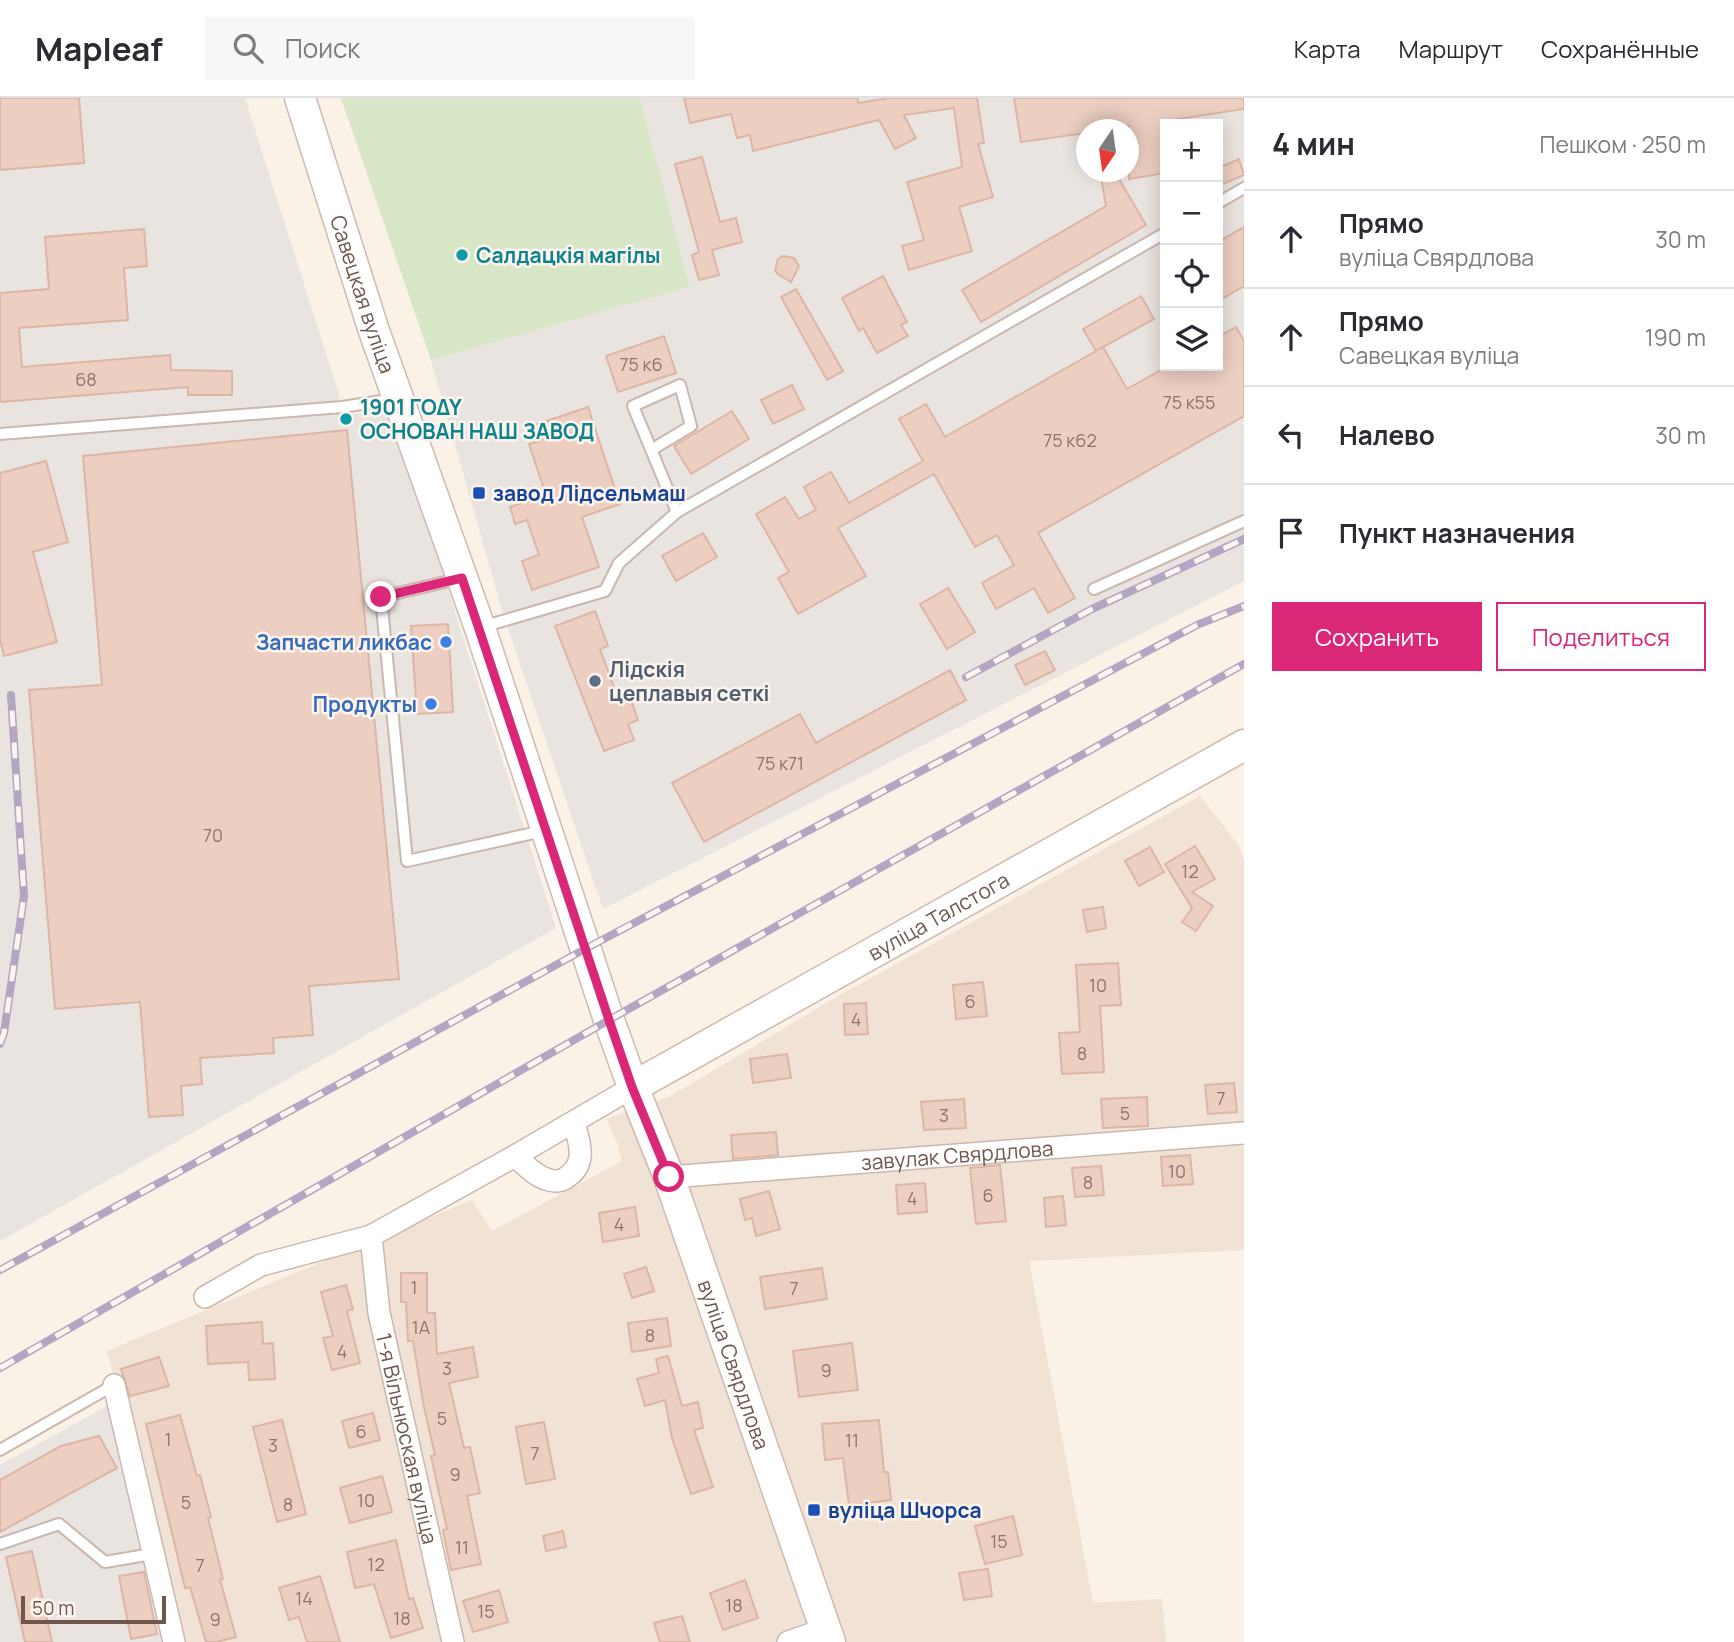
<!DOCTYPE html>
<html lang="ru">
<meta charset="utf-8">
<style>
body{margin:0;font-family:Manrope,sans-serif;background:#f7f7f7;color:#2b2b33}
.controls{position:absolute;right:21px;top:21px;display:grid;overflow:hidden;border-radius:0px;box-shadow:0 4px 18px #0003}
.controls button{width:63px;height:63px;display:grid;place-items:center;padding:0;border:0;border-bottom:2px solid #e1e1e2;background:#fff;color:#2b2b33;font:35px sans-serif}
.compass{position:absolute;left:1076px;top:21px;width:63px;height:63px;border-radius:50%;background:#fff;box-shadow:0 4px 18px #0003;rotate:193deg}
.scale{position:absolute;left:21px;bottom:18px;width:145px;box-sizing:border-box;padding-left:7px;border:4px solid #70574e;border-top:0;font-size:19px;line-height:24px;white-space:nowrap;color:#70574e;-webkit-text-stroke:5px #fdf5ed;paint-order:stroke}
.stop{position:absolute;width:21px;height:21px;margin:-16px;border:5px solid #db2777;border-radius:50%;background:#fff}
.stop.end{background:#db2777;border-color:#fff;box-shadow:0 2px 7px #0008}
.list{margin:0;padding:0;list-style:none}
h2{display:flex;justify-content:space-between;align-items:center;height:91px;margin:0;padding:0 28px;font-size:30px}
h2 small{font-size:23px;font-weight:400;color:#7c7c81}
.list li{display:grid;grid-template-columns:46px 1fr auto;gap:21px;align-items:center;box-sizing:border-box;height:98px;padding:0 28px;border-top:2px solid #e1e1e2}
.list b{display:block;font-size:26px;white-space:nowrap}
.list p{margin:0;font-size:23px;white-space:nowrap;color:#7c7c81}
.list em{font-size:23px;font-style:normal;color:#7c7c81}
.actions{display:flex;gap:14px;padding:21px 28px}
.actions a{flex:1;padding:16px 0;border:2px solid #db2777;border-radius:0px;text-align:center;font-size:24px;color:#db2777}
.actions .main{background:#db2777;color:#fff}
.icon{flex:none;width:38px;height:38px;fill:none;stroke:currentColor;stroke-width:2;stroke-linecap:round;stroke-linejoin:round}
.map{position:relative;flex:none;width:1244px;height:1544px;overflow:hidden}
header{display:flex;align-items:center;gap:42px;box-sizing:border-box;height:98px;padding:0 35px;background:#fff;border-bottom:2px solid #e1e1e2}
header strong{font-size:33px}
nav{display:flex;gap:38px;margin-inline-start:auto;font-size:24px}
.search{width:490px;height:63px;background:#f7f7f7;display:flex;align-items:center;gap:18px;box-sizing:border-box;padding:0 24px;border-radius:0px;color:#7c7c81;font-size:26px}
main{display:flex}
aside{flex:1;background:#fff}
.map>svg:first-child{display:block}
</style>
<header>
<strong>Mapleaf</strong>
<div class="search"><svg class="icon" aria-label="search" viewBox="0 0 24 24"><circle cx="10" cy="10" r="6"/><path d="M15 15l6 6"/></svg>Поиск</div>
<nav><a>Карта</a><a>Маршрут</a><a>Сохранённые</a></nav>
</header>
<main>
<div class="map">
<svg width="1244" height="1544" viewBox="0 0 1244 1544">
<rect width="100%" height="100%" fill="#faf1e7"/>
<polygon fill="#f1e2d6" points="1200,698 1239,748 1244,762 1244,1152 1029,1163 1093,1505 1162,1501 1166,1544 172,1544 120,1301 107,1253 472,1102 492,1133 622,1063 617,1044 606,1021 669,999 833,901"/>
<g fill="#eae4e0" fill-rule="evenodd">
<polygon points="0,0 245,0 337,290 344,317 391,313 556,830 0,1143"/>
<path d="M640,0h604v483l-641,328 -100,-295 -72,-254 259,-73zM1165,26h53v242h-53zM1086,32h42v42h-42z"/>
<polygon points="120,1301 172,1544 0,1544 0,1367"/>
</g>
<polygon fill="#d6e6c7" points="341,0 640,0 690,189 431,262"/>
<g fill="#eccfc1" stroke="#ddb5a4" stroke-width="2">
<polygon points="0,0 79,0 84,65 0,72"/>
<polygon points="684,0 858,0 858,5 889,0 977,0 984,45 978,46 993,99 959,109 972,153 909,172 902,148 924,142 907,84 962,69 954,10 904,17 916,40 895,51 879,22 753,53 750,37 737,40 731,16 690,25"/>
<polygon points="1014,0 1244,0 1244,11 1165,23 1165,75 1129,81 1129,28 1087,32 1087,35 1021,44"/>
<polygon points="702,59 720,124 736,120 742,144 712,152 719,177 699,182 692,157 699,154 675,66"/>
<polygon points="1239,61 1244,77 1218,88 1218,70"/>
<polygon points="1100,74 1115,74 1146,127 981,224 962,192 1106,108"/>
<polygon points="1244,129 1244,188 1218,203 1218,144"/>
<polygon points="144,131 147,168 124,170 128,222 19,230 22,269 170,257 171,272 232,273 232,297 188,297 188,289 0,304 0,195 49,191 45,139"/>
<polygon points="783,158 794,160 799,168 791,184 779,177 775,173 778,161"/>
<polygon points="883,178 907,224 901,227 908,238 877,255 863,230 859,233 842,200"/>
<polygon points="796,191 843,273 827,282 781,199"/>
<polygon points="1141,198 1154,221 1096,253 1083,231"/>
<polygon points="1236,229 1244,243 1244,318 1038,435 1075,500 1048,515 1034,490 996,511 982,485 1014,467 997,437 975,449 934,376 838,430 866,478 798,516 778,480 789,474 756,416 785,399 799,421 816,412 804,389 831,374 849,405 923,363 899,321 926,306 945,339 1103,249 1127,291 1168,268 1218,268 1218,239"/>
<polygon points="664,238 676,275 618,294 606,258"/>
<polygon points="792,287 804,311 773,326 761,302"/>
<polygon points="588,309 620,406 582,419 599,469 532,492 522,463 539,457 527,422 515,426 510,409 546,397 529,346 540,343 535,327"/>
<polygon points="732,313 749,341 691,376 674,348"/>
<polygon points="347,332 399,881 309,888 313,937 273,940 274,955 200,960 202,986 181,988 183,1017 149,1019 140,904 55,911 29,592 102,587 83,358"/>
<polygon points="46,363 68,444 33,454 57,544 4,558 0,542 0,375"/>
<polygon points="703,435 717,459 676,483 662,458"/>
<polygon points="948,490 975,534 947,551 920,506"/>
<polygon points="595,513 608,548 600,551 620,606 631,602 638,622 628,626 634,642 604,653 555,528"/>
<polygon points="448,526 453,614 417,616 411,528"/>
<polygon points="1045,553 1055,572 1025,587 1015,567"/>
<polygon points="950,572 966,602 704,744 672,685 800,616 816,645"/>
<polygon points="1195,748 1215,781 1192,794 1213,808 1196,833 1182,824 1192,810 1165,766"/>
<polygon points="1150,749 1164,774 1139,788 1125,763"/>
<polygon points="1103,809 1106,830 1087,834 1083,812"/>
<polygon points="1118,865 1121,907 1100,908 1104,974 1062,976 1059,935 1080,934 1076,867"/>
<polygon points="983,884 987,918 956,921 953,887"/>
<polygon points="866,905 868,936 845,937 844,906"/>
<polygon points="787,956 791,980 753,985 750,961"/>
<polygon points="1234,985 1237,1014 1208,1016 1205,987"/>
<polygon points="1147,999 1148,1028 1103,1030 1101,1001"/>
<polygon points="964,1001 966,1030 924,1032 921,1004"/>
<polygon points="776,1034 778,1057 733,1061 731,1037"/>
<polygon points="1190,1057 1193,1086 1163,1088 1161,1059"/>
<polygon points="1000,1067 1006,1123 976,1126 970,1070"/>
<polygon points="1101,1068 1104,1097 1075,1099 1072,1070"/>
<polygon points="925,1085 927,1114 898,1116 896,1087"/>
<polygon points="769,1093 780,1131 756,1138 752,1120 745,1122 740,1101"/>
<polygon points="1063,1098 1066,1127 1046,1129 1044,1100"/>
<polygon points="635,1109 639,1138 603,1144 599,1115"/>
<polygon points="646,1169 654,1193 632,1200 624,1176"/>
<polygon points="822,1170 827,1201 765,1211 760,1179"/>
<polygon points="401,1175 427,1175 427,1215 435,1215 437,1256 473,1249 478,1279 449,1285 464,1350 470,1349 480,1395 467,1398 481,1466 451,1472 443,1432 447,1431 431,1358 435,1357 424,1309 413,1243 408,1243 406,1204 401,1204"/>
<polygon points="346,1187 353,1211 347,1213 360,1265 332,1272 323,1240 333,1238 321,1194"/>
<polygon points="667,1220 671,1248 632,1254 628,1225"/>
<polygon points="262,1224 263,1246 273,1245 275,1281 249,1282 248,1264 208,1266 206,1228"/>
<polygon points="852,1245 858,1292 799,1299 793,1253"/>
<polygon points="668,1258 682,1308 698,1304 703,1330 694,1332 713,1389 691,1396 672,1340 665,1302 645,1308 637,1281 659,1275 656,1261"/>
<polygon points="159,1259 169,1288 130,1298 121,1271"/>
<polygon points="373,1315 380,1342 349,1350 342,1323"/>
<polygon points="180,1317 197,1378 200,1377 211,1419 208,1420 223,1481 220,1482 236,1539 216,1544 206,1544 190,1489 185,1490 146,1326"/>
<polygon points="282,1322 306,1416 277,1424 253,1329"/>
<polygon points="879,1322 884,1374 888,1374 891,1402 849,1407 843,1360 825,1362 822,1326"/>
<polygon points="544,1324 555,1381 526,1386 516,1329"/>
<polygon points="99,1338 117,1370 0,1434 0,1382 61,1348"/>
<polygon points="382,1378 392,1414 350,1425 340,1390"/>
<polygon points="1013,1418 1022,1457 985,1466 975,1428"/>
<polygon points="563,1433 566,1449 546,1453 543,1438"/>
<polygon points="396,1442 409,1501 413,1500 423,1530 391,1540 374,1486 355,1490 347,1454"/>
<polygon points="32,1453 52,1544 25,1544 6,1459"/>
<polygon points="988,1471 992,1498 964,1502 959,1475"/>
<polygon points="144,1474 157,1536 131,1541 119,1478"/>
<polygon points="320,1478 335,1527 340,1544 307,1544 299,1519 289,1522 279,1490"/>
<polygon points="745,1482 758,1520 723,1532 710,1495"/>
<polygon points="499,1492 508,1524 473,1534 463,1503"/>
<polygon points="682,1518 690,1544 660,1544 654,1525"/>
</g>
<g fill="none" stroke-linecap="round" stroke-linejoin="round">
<defs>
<g id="service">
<polyline points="1218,105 1244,90"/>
<polyline points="0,336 342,309 395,301"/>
<polyline points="651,352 691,328 680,287 633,308 677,414"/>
<polyline points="462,480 381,499 407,763 543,733"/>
<polyline points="1094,491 1244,423"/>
<polyline points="482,529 605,493 619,465 677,414 1165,135"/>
<polyline points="0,1352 114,1287"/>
<polyline points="0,1446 59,1426 105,1464 152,1456"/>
</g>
<g id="minor">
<path d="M515,1058c9,8 19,19 31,23 7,3 15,3 21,-2 20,-13 13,-34 7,-54"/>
<path id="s1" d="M669,1079l575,-44"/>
<path id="s2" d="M371,1138l8,77 74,329"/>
<polyline points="205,1199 261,1167 371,1138 515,1058 633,989"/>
<polyline points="114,1287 174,1544"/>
<polyline points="788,1544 826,1531"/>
</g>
<g id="secondary">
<path id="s3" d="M300,0l74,233 106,297 129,392 24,67 36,90 161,465"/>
<path id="s4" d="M633,989l611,-342"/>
</g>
</defs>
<use href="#service" stroke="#cab8ae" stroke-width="14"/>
<use href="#minor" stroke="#cab8ae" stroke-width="24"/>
<use href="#secondary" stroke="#cfbaaf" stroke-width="33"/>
<use href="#service" stroke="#fff" stroke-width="10"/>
<use href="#minor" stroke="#fff" stroke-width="21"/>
<use href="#secondary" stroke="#fff" stroke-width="30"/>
<defs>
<g id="rail">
<polyline points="966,579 1092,511 1244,441"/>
<polyline points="0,946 4,935 24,798 11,597"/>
<polyline points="0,1172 585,851 1197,527 1244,508"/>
<polyline points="0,1270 609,922 1244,566"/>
</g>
</defs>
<use href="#rail" stroke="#b3a6c2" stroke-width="8"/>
<use href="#rail" stroke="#fdf5ed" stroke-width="5" stroke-dasharray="16" stroke-linecap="butt"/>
</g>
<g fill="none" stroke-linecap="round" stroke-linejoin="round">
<polyline stroke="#db2777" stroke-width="9" points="381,499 462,480 609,922 632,989 669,1079"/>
</g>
<g fill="#0f9aa8" stroke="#fdf5ed" stroke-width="2.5">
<circle cx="462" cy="157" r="7"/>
<circle cx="346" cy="321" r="7"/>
</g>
<g fill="#1a4fb4" stroke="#fdf5ed" stroke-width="2.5">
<rect x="472" y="388" width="14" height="14" rx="3.5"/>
<rect x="807" y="1405" width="14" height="14" rx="3.5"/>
</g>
<g fill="#3f7fe0" stroke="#fdf5ed" stroke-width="2.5">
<circle cx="446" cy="544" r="7"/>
<circle cx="431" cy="606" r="7"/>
</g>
<circle fill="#5c6f8a" stroke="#fdf5ed" stroke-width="2.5" cx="595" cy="583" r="7"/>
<g text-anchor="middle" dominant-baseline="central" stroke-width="5" stroke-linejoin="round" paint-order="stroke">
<g font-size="18" fill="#8f756b">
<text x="641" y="266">75 к6</text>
<text x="86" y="281">68</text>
<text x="1189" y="304">75 к55</text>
<text x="1070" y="342">75 к62</text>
<text x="780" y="665">75 к71</text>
<text x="213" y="737">70</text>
<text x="1190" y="773">12</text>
<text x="1098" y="887">10</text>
<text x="970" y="903">6</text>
<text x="856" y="921">4</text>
<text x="1082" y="955">8</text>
<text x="1221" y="1000">7</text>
<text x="1125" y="1015">5</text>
<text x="944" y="1017">3</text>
<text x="1177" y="1073">10</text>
<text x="1088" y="1084">8</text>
<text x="988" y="1097">6</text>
<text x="912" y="1100">4</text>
<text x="619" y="1126">4</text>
<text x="414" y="1189">1</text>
<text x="794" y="1190">7</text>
<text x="421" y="1229">1А</text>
<text x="650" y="1237">8</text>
<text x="342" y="1253">4</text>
<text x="447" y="1270">3</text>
<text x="826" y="1272">9</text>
<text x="442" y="1320">5</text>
<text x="361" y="1333">6</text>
<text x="168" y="1341">1</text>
<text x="852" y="1342">11</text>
<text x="273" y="1347">3</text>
<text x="535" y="1355">7</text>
<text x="455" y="1376">9</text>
<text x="366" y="1402">10</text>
<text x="186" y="1404">5</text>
<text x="288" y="1406">8</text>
<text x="999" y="1443">15</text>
<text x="462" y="1449">11</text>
<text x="376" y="1466">12</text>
<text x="200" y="1467">7</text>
<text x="304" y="1500">14</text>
<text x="734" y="1507">18</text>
<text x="486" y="1513">15</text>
<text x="402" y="1520">18</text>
<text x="215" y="1521">9</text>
</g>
<g font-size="21" font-weight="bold" fill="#0d838f" stroke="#fdf5ed" text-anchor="start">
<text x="476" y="157">Салдацкія магілы</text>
<text x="360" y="309">1901 ΓΟΔΥ<tspan x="360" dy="24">ОСНОВАН НАШ ЗАВОД</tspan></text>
</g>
<g font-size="21" fill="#70574e" stroke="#fdf5ed">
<text stroke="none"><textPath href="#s3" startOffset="206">Савецкая вуліца</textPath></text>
<text stroke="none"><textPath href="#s4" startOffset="350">вуліца Талстога</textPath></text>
<text stroke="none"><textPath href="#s1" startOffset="289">завулак Свярдлова</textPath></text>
<text stroke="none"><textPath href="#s3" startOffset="1339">вуліца Свярдлова</textPath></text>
<text stroke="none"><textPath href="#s2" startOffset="206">1-я Вільнюская вуліца</textPath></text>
</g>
<g font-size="21" font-weight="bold" fill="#164399" stroke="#fdf5ed" text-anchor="start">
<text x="493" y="395">завод Лідсельмаш</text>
<text x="828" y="1412">вуліца Шчорса</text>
</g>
<g font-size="21" font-weight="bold" fill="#366cbe" stroke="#fdf5ed" text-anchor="end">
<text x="432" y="544">Запчасти ликбас</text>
<text x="417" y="606">Продукты</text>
</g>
<g font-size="21" font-weight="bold" fill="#4e5e75" stroke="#fdf5ed" text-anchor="start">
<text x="609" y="571">Лідскія<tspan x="609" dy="24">цеплавыя сеткі</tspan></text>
</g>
</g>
</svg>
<div class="controls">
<button>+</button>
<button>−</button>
<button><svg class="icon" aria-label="locate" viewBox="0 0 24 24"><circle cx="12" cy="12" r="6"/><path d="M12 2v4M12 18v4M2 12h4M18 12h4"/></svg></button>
<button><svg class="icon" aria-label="layers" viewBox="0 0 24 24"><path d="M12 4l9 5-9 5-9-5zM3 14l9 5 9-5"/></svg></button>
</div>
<svg class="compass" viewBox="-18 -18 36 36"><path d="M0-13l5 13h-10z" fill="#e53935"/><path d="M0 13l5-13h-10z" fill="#7c7c81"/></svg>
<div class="scale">50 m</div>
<div class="stop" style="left:669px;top:1079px"></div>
<div class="stop end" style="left:381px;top:499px"></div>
</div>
<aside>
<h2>4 мин<small>Пешком · 250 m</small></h2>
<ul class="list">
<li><svg class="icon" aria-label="ahead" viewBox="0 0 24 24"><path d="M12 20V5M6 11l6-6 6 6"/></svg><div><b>Прямо</b><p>вуліца Свярдлова</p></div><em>30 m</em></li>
<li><svg class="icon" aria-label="ahead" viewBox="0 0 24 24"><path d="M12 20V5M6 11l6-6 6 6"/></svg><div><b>Прямо</b><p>Савецкая вуліца</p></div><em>190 m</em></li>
<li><svg class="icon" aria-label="left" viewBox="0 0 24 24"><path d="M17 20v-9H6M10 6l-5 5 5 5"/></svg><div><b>Налево</b></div><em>30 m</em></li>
<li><svg class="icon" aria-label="arrive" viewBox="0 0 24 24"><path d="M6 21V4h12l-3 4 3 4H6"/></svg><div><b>Пункт назначения</b></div></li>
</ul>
<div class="actions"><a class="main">Сохранить</a><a>Поделиться</a></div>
</aside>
</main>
